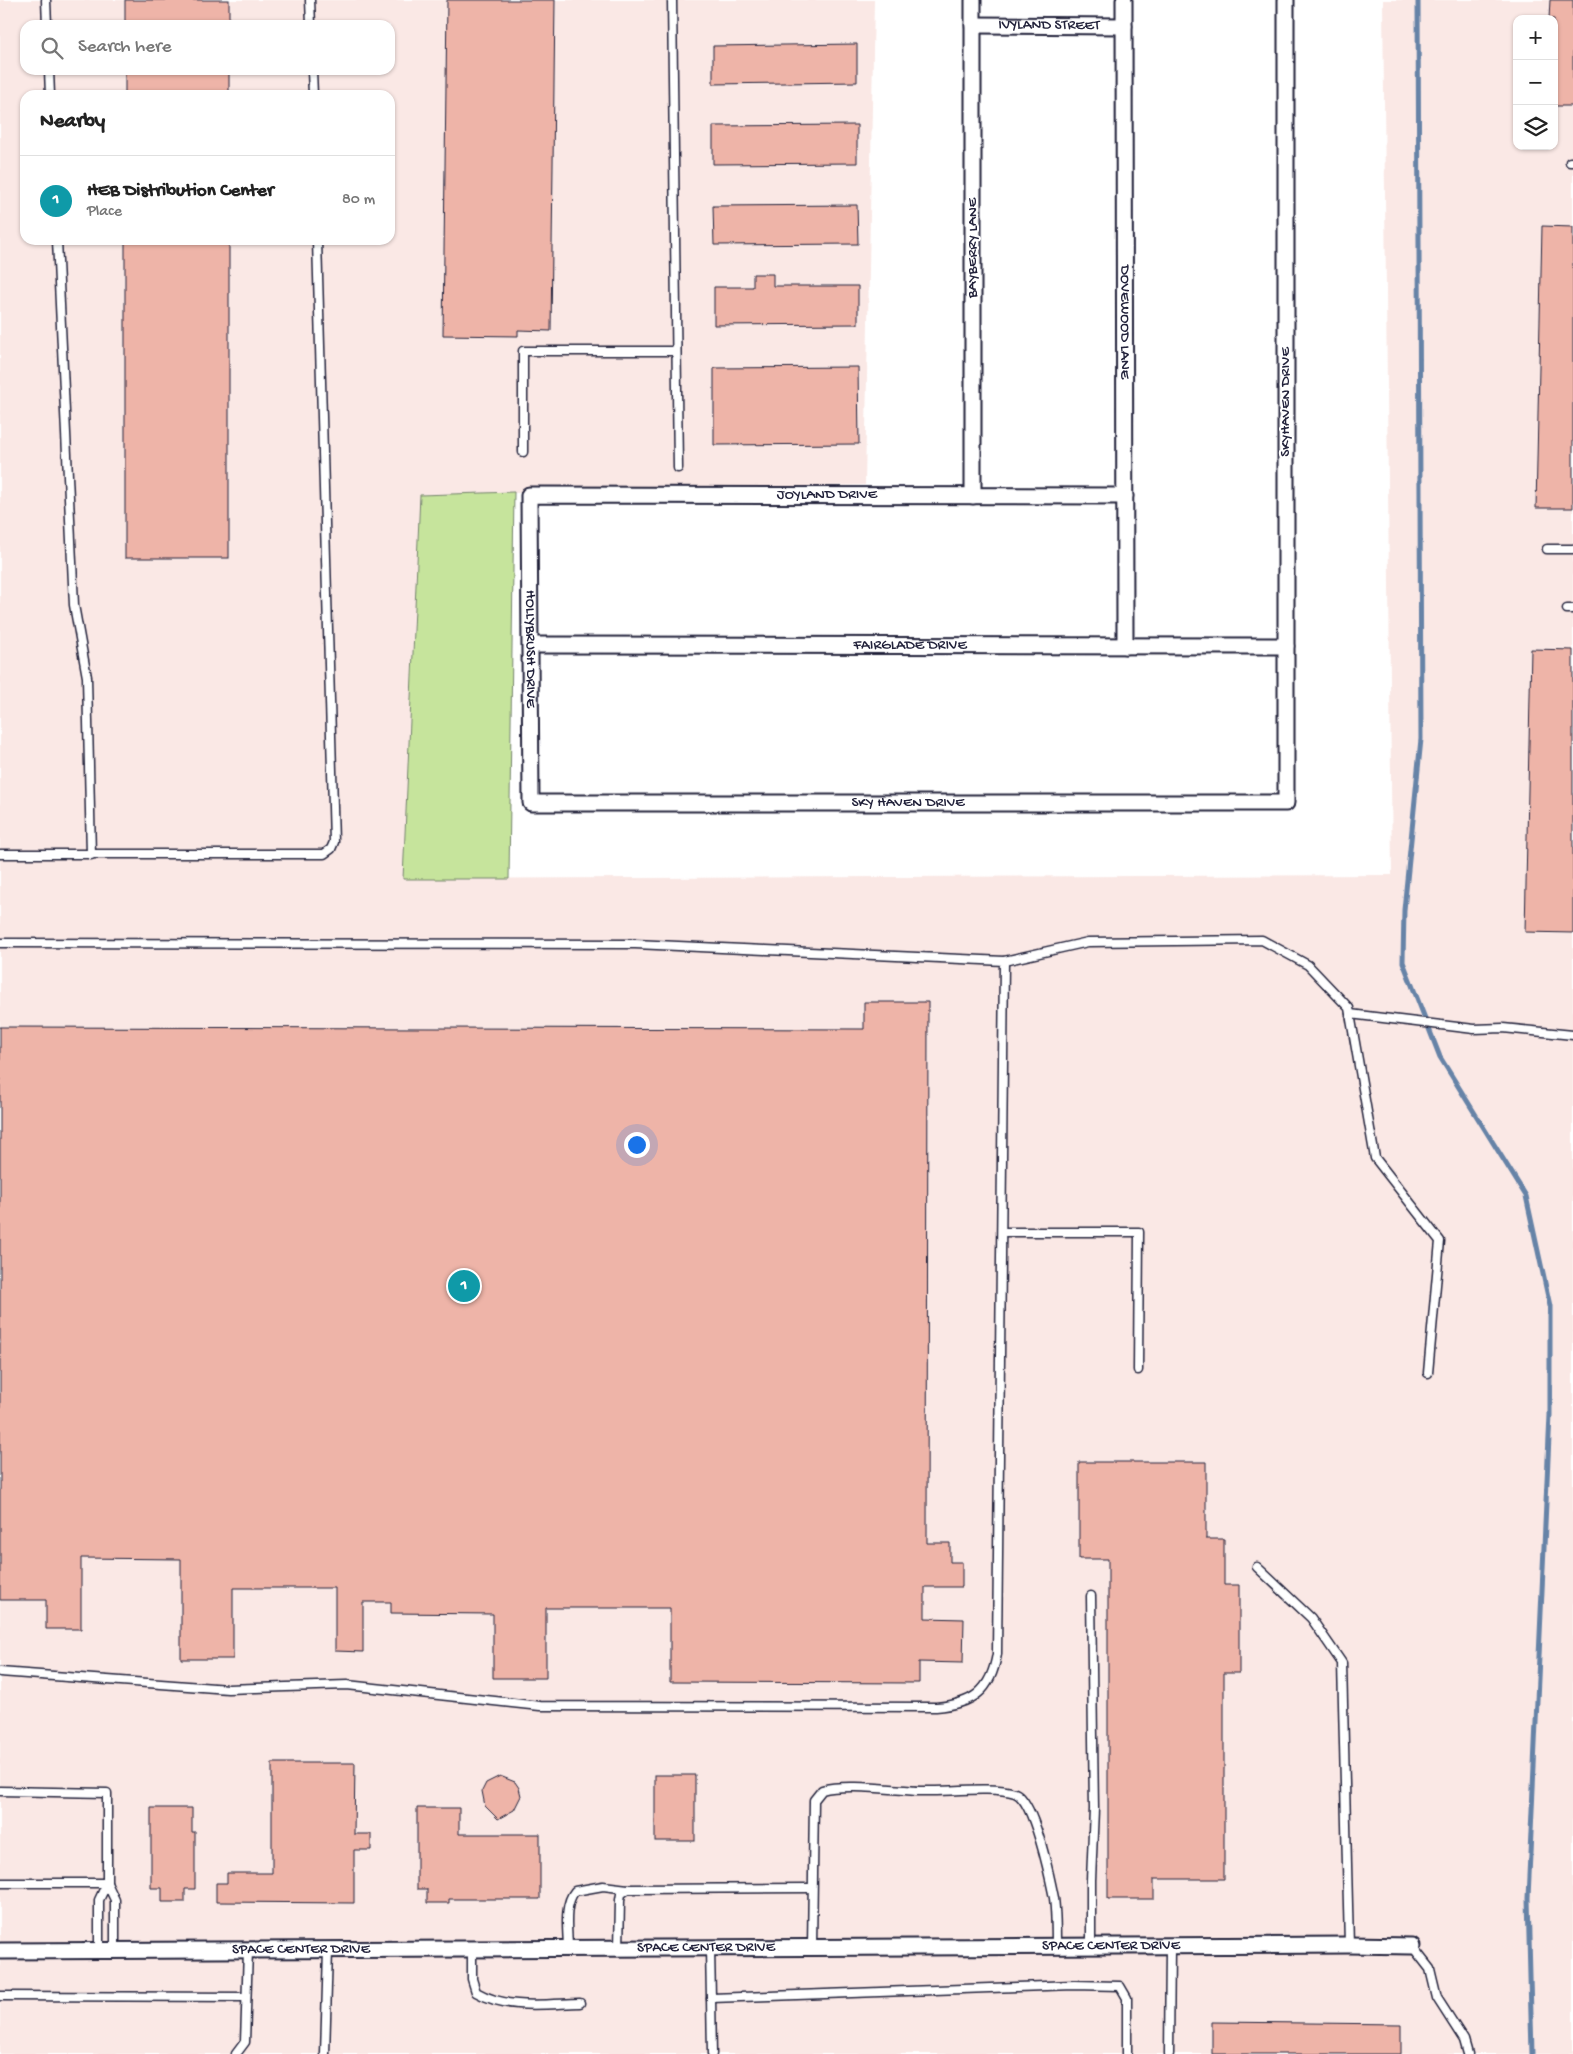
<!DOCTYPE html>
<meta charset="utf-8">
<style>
body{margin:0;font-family:"Gochi Hand",sans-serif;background:#f2f2f2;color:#222}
.controls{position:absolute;right:15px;top:15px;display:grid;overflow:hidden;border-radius:10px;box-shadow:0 1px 4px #0004}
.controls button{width:45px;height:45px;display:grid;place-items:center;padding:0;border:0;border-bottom:1px solid #e0e0e0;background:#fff;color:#222;font:25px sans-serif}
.you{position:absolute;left:636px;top:1144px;width:18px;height:18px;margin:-12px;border:4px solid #fff;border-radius:50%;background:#1a73e8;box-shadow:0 0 0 8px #1a73e833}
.badge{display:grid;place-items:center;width:32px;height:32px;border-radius:50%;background:#0b8043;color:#fff;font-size:16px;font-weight:700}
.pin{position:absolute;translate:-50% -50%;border:2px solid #fff;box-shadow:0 1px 5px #0006}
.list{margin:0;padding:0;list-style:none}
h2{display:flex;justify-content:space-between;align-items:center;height:65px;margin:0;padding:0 20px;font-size:21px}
h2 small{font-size:16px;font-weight:400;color:#767676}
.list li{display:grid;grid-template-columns:32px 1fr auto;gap:15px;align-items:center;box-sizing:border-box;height:90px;padding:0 20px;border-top:1px solid #e0e0e0}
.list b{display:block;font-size:19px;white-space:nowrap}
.list p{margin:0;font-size:16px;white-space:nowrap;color:#767676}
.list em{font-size:16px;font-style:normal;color:#767676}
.icon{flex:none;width:28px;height:28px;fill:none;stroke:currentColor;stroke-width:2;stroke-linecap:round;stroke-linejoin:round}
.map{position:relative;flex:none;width:1573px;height:2054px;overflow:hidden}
.search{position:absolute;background:#fff;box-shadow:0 1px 4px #0004;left:20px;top:20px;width:375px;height:55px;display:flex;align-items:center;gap:12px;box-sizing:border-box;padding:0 18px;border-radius:15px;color:#767676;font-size:19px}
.panel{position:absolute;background:#fff;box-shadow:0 1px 4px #0004;left:20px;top:90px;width:375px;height:155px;border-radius:15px}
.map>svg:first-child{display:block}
</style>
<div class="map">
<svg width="1573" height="2054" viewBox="0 0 1573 2054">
<rect width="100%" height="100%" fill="#fff"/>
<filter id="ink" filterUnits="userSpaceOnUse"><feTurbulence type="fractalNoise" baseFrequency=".02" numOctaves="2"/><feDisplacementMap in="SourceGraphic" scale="10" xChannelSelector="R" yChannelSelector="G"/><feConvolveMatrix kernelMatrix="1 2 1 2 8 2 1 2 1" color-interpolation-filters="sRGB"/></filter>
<g filter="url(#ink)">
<path fill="#fae8e5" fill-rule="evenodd" d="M0,0h874l-9,485 -445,10 -17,384 989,-4 -9,-875h190v2054h-1573zM1517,19h37v127h-37zM25,25h365v45h-365zM25,95h365v145h-365z"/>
<polygon fill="#c6e49c" stroke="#74836c" points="514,492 509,879 403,879 420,495"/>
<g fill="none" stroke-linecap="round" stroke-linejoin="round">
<polyline stroke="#6683a7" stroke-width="5" points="1418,0 1421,739 1404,910 1403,962 1440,1057 1526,1196 1550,1306 1550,1415 1528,1898 1532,2054"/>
</g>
<g fill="#eeb4a8" stroke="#22223b">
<rect x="125" y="0" width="104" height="25"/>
<polygon points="447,0 555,0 551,331 518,330 518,336 443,335"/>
<polygon points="1550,0 1573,0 1573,106 1554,106 1554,19 1549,19"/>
<polygon points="857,44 857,82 713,84 713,46"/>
<rect x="125" y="70" width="104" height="25"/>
<polygon points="857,125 857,163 713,164 713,126"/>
<polygon points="857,205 858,244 714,245 713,206"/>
<polygon points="1542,226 1573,227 1573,508 1536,508"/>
<rect x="125" y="240" width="104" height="318"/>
<polygon points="753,274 773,274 773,286 858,286 858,324 714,325 714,287 753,287"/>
<polygon points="858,367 859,444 714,445 714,368"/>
<polygon points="1531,649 1573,650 1573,933 1525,932"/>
<polygon points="864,1002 928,1002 927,1543 950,1543 950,1562 962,1562 962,1587 925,1587 925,1618 964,1619 963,1663 919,1662 919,1683 670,1682 670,1608 546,1608 546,1678 493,1678 493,1614 391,1613 391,1602 363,1602 363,1652 335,1651 335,1588 233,1588 233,1659 181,1659 181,1559 81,1558 81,1629 46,1629 46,1600 0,1600 0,1027 864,1029"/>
<polygon points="1079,1462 1206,1462 1206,1539 1224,1539 1224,1585 1239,1585 1239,1673 1224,1673 1224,1879 1154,1879 1154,1899 1108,1899 1108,1559 1079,1559"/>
<polygon points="272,1763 355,1763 354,1834 371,1834 371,1850 354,1850 354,1903 216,1902 216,1883 227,1883 227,1873 272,1873"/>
<rect x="655" y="1775" width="40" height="66"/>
<polygon points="500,1776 515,1782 519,1788 521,1796 514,1810 498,1819 485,1806 482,1791 486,1783"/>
<polygon points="151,1808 192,1808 192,1832 195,1832 195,1889 185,1889 185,1902 162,1902 162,1888 151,1888"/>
<polygon points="417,1808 459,1808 459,1834 540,1834 540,1899 449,1899 449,1903 427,1903 427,1889 417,1889"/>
<polygon points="1212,2022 1401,2024 1401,2054 1212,2054"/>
</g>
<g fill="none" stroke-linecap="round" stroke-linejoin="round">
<defs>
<g id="service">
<polyline points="46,0 47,25"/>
<polyline points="310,0 311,25"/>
<polyline points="672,0 678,468"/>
<polyline points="49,70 50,95"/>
<polyline points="312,70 313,95"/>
<polyline points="1570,162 1573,162"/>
<polyline points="57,240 74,605 87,677 91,855"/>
<polyline points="523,452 523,351 676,351"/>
<polyline points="1547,549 1573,549"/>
<polyline points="1567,609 1573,609"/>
<polyline points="0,854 324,854 331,849 334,842 317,240"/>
<path d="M0,943l635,1 369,17 -7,693c-6,37 -24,50 -61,53l-396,-1 -193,-21 -119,4 -228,-17"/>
<polyline points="1004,961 1088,942 1262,940 1308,965 1349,1008 1375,1158 1440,1241 1428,1373"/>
<polyline points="1350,1014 1474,1029 1503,1028 1573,1035"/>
<polyline points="1002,1232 1139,1232 1138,1370"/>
<polyline points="1257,1567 1311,1618 1342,1663 1349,1945"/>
<polyline points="1091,1596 1094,1809 1091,1880 1091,1947"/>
<polyline points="0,1791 107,1793 107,1883 0,1883"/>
<polyline points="1412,1946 1430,1969 1437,1998 1464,2040 1468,2054"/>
<path d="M812,1948l2,-148 8,-10c22,-7 73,0 98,1 26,1 73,-5 95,2 19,7 35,85 39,105 2,16 2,33 2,49"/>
<path d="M472,1949v30l4,13c31,18 69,12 104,11"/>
<path d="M568,1949c0,-17 -5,-44 7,-58l28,-5 25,3"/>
<polyline points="619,1949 620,1900 621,1894 628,1889 812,1888"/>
<polyline points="710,1949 711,1998 1074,1985 1120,1986 1127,1998 1127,2054"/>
<polyline points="99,1951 99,1900 107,1883 115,1900 115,1950"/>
<polyline points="0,1996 246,1997"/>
<polyline points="711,1998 712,2054"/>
<polyline points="236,2054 245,2042 248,1950"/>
<polyline points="325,2054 328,1950"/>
<polyline points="1169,2054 1170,1947"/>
</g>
<g id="minor">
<path id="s1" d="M1124,0l1,646"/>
<path id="s2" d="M973,25l151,1"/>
<polyline points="973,496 973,0"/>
<path id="s3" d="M1125,496l-596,-1 2,308h755v-803"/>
<path id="s4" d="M532,645l754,1"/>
<path id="s5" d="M0,1951l1349,-6 63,1"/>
</g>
</defs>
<use href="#service" stroke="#22223b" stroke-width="11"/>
<use href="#minor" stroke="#22223b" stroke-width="19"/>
<use href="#service" stroke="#fff" stroke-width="8"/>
<use href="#minor" stroke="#fff" stroke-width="15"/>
</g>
</g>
<g text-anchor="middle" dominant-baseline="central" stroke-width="4" stroke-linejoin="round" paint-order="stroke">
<g font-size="15" fill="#22223b" stroke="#fff">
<text stroke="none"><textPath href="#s2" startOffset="76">IVYLAND STREET</textPath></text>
<text transform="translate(973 248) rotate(-90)">BAYBERRY LANE</text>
<text stroke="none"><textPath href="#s1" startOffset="322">DOVEWOOD LANE</textPath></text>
<text transform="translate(1286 402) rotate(-90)">SKYHAVEN DRIVE</text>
<text x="827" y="495">JOYLAND DRIVE</text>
<text stroke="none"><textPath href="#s4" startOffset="378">FAIRGLADE DRIVE</textPath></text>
<text stroke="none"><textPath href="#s3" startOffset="750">HOLLYBRUSH DRIVE</textPath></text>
<text stroke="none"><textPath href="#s3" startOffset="1281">SKY HAVEN DRIVE</textPath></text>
<text stroke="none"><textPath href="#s5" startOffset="1111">SPACE CENTER DRIVE</textPath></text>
<text stroke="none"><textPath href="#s5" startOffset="706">SPACE CENTER DRIVE</textPath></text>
<text stroke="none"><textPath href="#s5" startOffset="301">SPACE CENTER DRIVE</textPath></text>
</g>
</g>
</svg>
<div class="controls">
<button>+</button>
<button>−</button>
<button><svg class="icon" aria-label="layers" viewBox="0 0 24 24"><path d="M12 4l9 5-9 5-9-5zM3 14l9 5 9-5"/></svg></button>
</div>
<div class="you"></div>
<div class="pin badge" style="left:464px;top:1286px;background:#0f9aa8">1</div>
<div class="search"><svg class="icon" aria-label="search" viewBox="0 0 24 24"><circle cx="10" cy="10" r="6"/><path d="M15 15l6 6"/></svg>Search here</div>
<section class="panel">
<h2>Nearby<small></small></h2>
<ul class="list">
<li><span class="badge" style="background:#0f9aa8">1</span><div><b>HEB Distribution Center</b><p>Place</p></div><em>80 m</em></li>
</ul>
</section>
</div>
